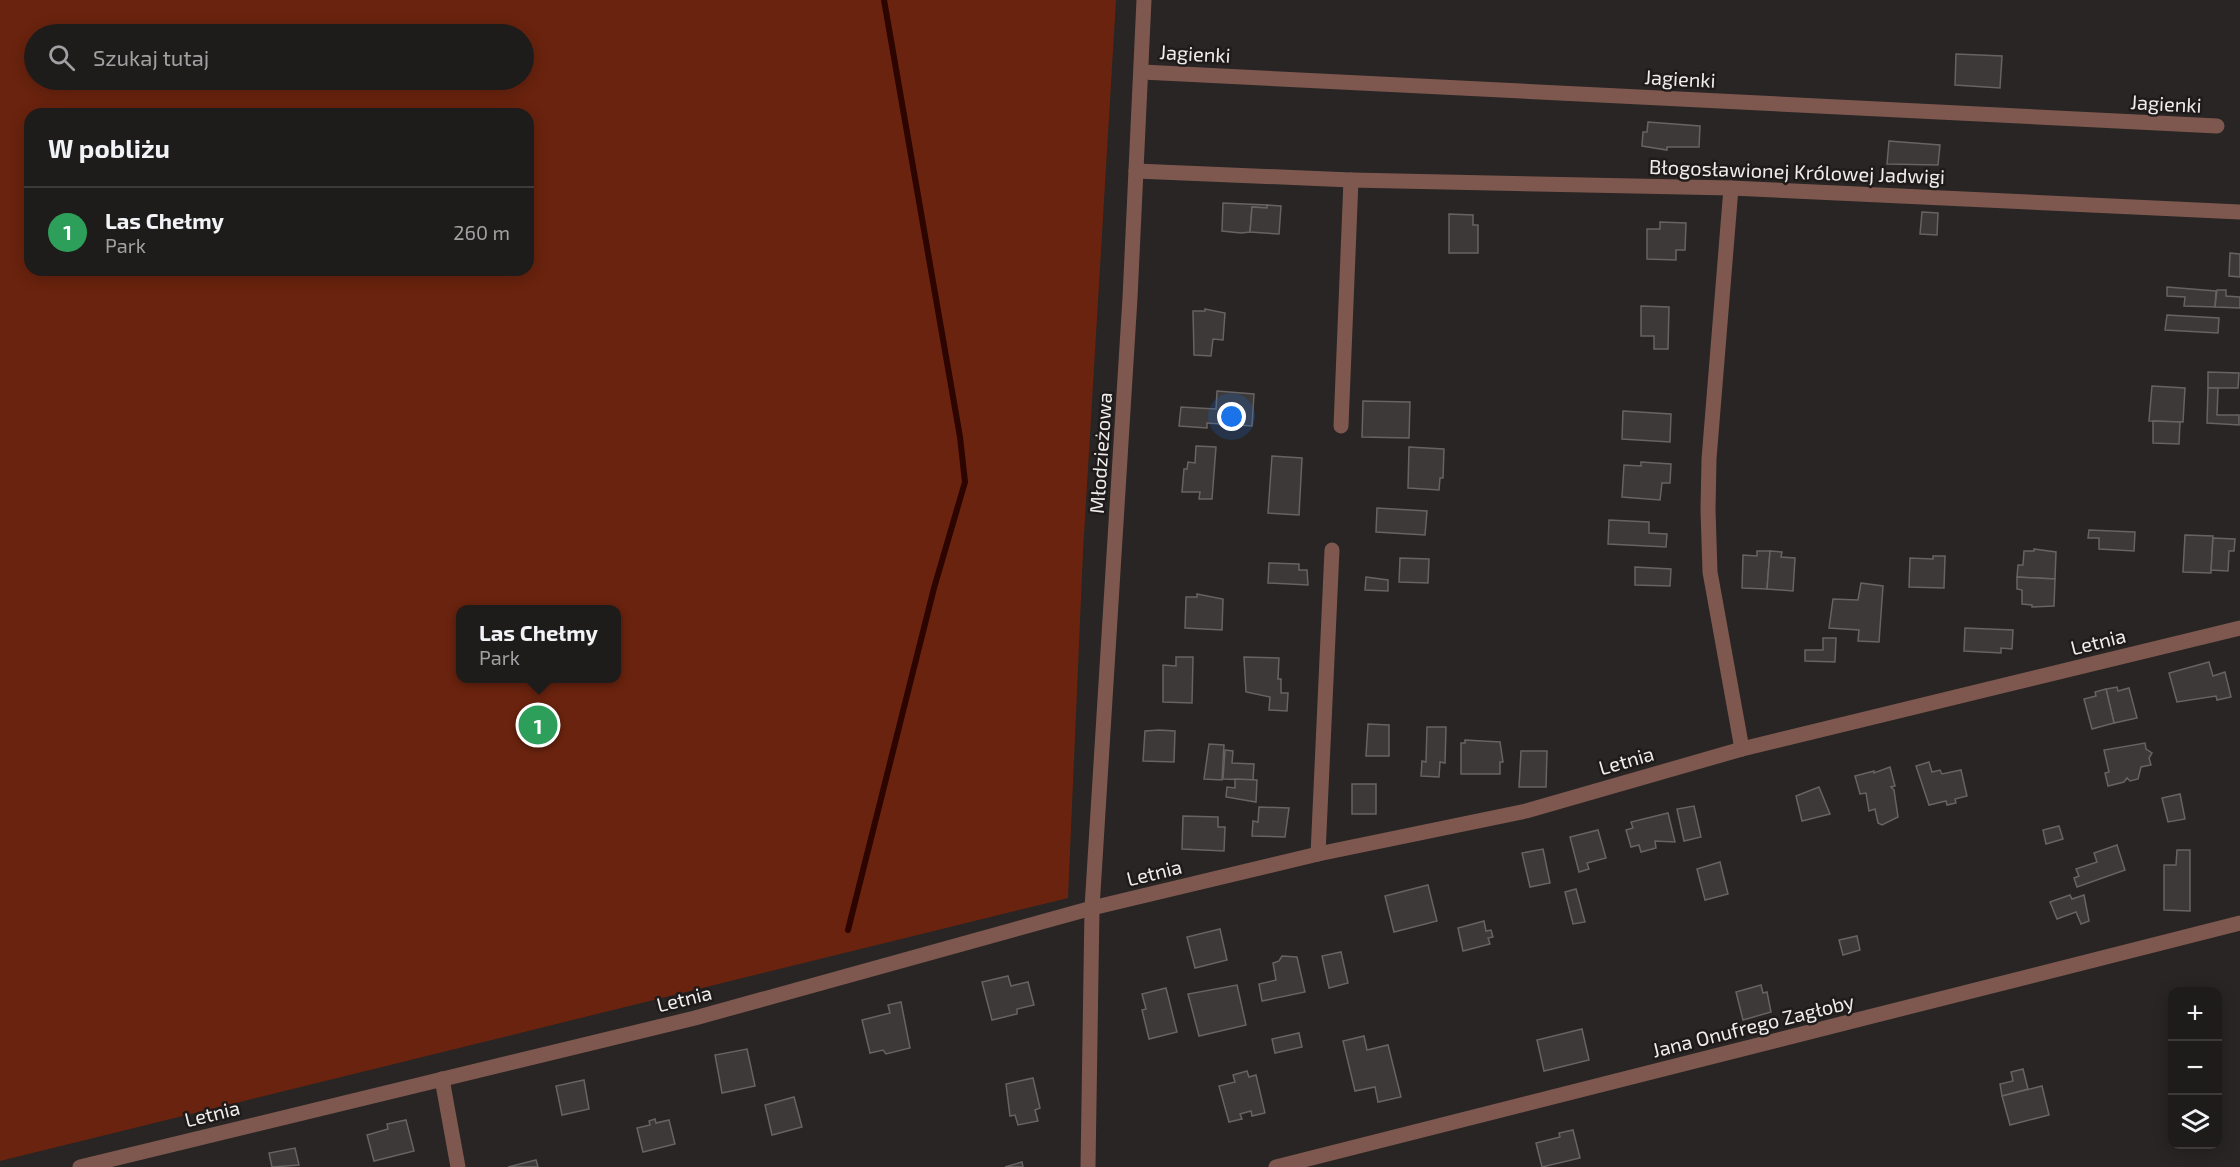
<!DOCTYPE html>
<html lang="pl">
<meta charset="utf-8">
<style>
body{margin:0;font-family:"Exo 2",sans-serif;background:#262524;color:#f1f3f6}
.controls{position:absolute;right:18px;bottom:18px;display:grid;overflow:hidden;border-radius:12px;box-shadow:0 3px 15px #0003}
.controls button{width:54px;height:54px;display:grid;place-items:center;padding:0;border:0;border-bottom:2px solid #3c3a3a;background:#1e1c1b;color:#f1f3f6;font:30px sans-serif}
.you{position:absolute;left:1232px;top:417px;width:21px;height:21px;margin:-15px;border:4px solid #fff;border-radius:50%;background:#1a73e8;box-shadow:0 0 0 9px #1a73e833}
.badge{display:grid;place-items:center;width:39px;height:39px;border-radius:50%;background:#57cec2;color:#fff;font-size:20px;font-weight:700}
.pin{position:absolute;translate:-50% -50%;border:3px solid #fff;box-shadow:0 2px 6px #0006}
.popup{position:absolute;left:456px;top:605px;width:165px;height:78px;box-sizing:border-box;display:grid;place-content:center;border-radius:12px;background:#1e1c1b;filter:drop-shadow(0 2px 4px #0005);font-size:20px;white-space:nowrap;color:#a1a1a3}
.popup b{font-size:22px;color:#f1f3f6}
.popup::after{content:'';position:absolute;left:50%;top:100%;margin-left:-12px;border:12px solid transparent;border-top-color:#1e1c1b}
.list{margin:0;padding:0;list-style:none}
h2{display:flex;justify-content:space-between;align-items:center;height:78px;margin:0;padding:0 24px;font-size:26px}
h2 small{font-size:20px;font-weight:400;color:#a1a1a3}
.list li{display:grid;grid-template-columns:39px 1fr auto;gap:18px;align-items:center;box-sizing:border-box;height:90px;padding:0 24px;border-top:2px solid #3c3a3a}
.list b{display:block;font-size:22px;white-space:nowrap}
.list p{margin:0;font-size:20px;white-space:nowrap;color:#a1a1a3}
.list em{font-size:20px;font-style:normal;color:#a1a1a3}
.icon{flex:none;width:33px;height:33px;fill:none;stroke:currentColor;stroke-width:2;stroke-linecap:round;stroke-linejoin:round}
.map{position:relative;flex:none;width:2240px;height:1167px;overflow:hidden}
.search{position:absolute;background:#1e1c1b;box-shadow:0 3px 15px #0003;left:24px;top:24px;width:510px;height:66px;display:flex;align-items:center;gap:15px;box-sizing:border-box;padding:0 21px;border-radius:33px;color:#a1a1a3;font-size:22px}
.panel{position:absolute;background:#1e1c1b;box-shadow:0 3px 15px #0003;left:24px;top:108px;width:510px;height:168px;border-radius:18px}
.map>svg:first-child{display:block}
</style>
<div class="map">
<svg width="2240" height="1167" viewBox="0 0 2240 1167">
<rect width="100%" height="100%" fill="#282524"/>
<path fill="#6a230e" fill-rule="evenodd" d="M0,0h1116l-33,552 -15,346 -1068,263zM34,34h490v46h-490zM30,114h498v156h-498zM460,610h156v68h-156z"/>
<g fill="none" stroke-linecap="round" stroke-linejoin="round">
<polyline stroke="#2c0400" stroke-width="6" points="848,930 934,588 965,482 960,437 884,0"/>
</g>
<g fill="#3c3938" stroke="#676362" stroke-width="1.5">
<polygon points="1956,54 2002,56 2000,88 1955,85"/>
<polygon points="1648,122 1700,126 1699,147 1667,147 1667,150 1642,146 1643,132 1647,132"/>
<polygon points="1889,141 1940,145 1938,165 1887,164"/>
<polygon points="1223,203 1267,205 1267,208 1252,207 1250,232 1241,233 1222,231"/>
<polygon points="1267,205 1281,206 1279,234 1250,232 1252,207 1267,208"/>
<polygon points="1922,212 1938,213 1937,235 1920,234"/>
<polygon points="1449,214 1473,215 1473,225 1478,225 1478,253 1449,253"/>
<polygon points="1660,222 1686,223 1685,250 1676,250 1676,260 1647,259 1647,229 1660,229"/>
<polygon points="2230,253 2240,254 2240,277 2229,276"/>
<polygon points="2167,287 2216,291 2215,307 2184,306 2185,297 2167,296"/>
<polygon points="2217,290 2226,290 2226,296 2240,297 2240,308 2215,307"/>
<polygon points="1641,306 1669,307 1668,349 1654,349 1654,336 1641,336"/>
<polygon points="1205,309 1225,313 1223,340 1213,339 1211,356 1194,355 1193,311 1205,311"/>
<polygon points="2167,315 2219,318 2218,333 2165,330"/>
<polygon points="2208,372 2239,373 2238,388 2208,388"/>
<polygon points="2152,386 2185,388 2183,422 2149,421"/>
<polygon points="2208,388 2218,388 2217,415 2239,415 2239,425 2207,423"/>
<polygon points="1217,391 1254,394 1252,426 1207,423 1207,428 1179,426 1181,407 1216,409"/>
<polygon points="1363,401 1410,402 1409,438 1362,437"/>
<polygon points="1623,411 1671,414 1670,442 1622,439"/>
<polygon points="2153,421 2180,422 2179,444 2153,443"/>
<polygon points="1196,446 1216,447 1212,499 1199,499 1200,492 1182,492 1184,469 1187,469 1188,462 1195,463"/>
<polygon points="1409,447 1444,449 1443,478 1440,478 1439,490 1408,488"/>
<polygon points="1272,456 1302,458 1299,515 1268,513"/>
<polygon points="1641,462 1671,464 1670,483 1662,483 1660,500 1622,497 1624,465 1641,466"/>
<polygon points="1377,508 1427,511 1425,535 1376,532"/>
<polygon points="1609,520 1649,522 1649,533 1667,534 1666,547 1608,544"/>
<polygon points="2089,530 2135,532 2134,551 2099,549 2099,538 2088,538"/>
<polygon points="2185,535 2213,536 2211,573 2183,572"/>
<polygon points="2213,538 2235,539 2234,551 2229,551 2228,571 2211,570"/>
<polygon points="2034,549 2056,552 2055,579 2017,577 2018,565 2023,565 2024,551 2034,551"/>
<polygon points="1757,551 1770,551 1767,589 1742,588 1743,555 1757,556"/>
<polygon points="1770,551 1782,552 1781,557 1795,558 1793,591 1767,589"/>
<polygon points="1933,556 1945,556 1944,588 1909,587 1910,558 1933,559"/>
<polygon points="1400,558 1429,559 1428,583 1399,582"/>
<polygon points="1269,563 1299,564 1299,570 1307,570 1308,585 1268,583"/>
<polygon points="1635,567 1671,569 1670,586 1635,585"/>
<polygon points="1366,577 1388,580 1388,591 1365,590"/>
<polygon points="2017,577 2055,579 2054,606 2032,607 2032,605 2022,604 2022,590 2017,589"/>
<polygon points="1861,583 1883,586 1879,642 1858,641 1859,630 1829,628 1833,599 1858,600"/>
<polygon points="1197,594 1223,599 1222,630 1185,628 1186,597 1197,597"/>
<polygon points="1965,628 2013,630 2012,649 2001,648 2001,653 1964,651"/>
<polygon points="1823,638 1836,638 1835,662 1805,661 1805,650 1823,650"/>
<polygon points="1176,657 1193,657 1192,703 1163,702 1163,665 1176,666"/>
<polygon points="1244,657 1279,658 1278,679 1281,679 1281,693 1288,693 1287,711 1269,710 1270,697 1246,692"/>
<polygon points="2209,662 2213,676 2225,672 2231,697 2217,700 2216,696 2177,702 2169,673"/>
<polygon points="2117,687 2118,691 2129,688 2137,718 2114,723 2106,689"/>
<polygon points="2106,689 2114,723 2092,729 2084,699 2096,696 2095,692"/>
<polygon points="1368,724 1389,725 1389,756 1366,756"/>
<polygon points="1427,727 1446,727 1445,763 1440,762 1439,777 1421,776 1422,761 1426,762"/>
<polygon points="1159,730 1175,731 1174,762 1143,761 1145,731"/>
<polygon points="1465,740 1500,742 1503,762 1500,762 1500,774 1461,774 1461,743 1465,743"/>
<polygon points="2145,743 2146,749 2152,753 2149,758 2151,765 2141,767 2138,779 2130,781 2127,778 2124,782 2108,786 2105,773 2109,772 2104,750"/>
<polygon points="1209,744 1224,745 1222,780 1204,779"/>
<polygon points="1225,750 1233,751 1232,763 1254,764 1253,780 1223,779"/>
<polygon points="1521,751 1547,751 1546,787 1519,787"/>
<polygon points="1929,762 1932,772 1940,770 1942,774 1961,770 1967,796 1955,799 1956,803 1947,805 1946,801 1929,805 1916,766"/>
<polygon points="1890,767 1895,786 1891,787 1894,790 1898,817 1882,825 1878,823 1875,809 1869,811 1866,793 1860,794 1855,776 1874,771 1874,773"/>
<polygon points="1235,779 1257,780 1256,802 1226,797 1227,787 1235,788"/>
<rect x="1352" y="784" width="24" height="30"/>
<polygon points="1819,787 1830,814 1802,821 1796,796"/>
<polygon points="2180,794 2185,819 2168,822 2162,798"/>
<polygon points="1694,806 1701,837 1684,841 1677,809"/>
<polygon points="1259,807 1289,808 1285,837 1252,836 1253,821 1258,822"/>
<polygon points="1668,813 1675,842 1655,841 1656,848 1641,852 1639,845 1631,847 1626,830 1633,828 1631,822"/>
<polygon points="1183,816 1218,817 1218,827 1225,827 1224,851 1182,849"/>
<polygon points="2059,826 2063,839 2046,844 2043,830"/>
<polygon points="1598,830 1606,858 1587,863 1589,869 1579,872 1570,837"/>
<polygon points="2117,845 2125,870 2077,887 2074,878 2079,876 2076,869 2097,862 2094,853"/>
<polygon points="1543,849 1550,883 1530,887 1522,853"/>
<polygon points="2177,850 2190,850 2190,911 2164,910 2164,865 2176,865"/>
<polygon points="1720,862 1728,894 1705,900 1697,869"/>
<polygon points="1428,885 1437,921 1394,932 1385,896"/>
<polygon points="1576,889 1585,922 1573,924 1565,892"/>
<polygon points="2070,895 2072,899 2084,895 2089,921 2081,924 2076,912 2057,919 2050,902"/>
<polygon points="1484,921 1486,931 1491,930 1493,937 1488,938 1490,944 1463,951 1458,928"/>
<polygon points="1220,929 1227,960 1195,968 1187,937"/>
<polygon points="1857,936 1860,950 1843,955 1839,940"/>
<polygon points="1341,952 1348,983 1329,988 1322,956"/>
<polygon points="1282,956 1297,957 1305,992 1262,1001 1259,984 1276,980 1273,963 1279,961"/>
<polygon points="1008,976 1011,986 1028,982 1034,1005 1017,1009 1017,1014 992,1020 982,982"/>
<polygon points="1237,985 1246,1025 1199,1036 1188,994"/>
<polygon points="1761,985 1763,993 1767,992 1771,1012 1743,1020 1736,992"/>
<polygon points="1166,988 1177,1032 1149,1039 1142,1010 1146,1009 1142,994"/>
<polygon points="901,1002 910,1048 886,1054 883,1050 870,1053 862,1020 890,1013 888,1005"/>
<polygon points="1582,1029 1589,1060 1544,1071 1537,1040"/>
<polygon points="1299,1033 1302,1047 1275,1053 1272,1039"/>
<polygon points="1364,1036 1367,1050 1388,1045 1401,1097 1378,1102 1375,1087 1355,1091 1343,1041"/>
<polygon points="747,1049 755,1086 722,1093 715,1055"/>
<polygon points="2023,1069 2028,1089 2002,1096 2000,1084 2013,1081 2011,1072"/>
<polygon points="1247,1071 1249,1077 1256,1075 1265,1113 1252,1116 1251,1111 1240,1114 1242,1119 1229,1122 1219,1086 1235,1082 1233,1075"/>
<polygon points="1033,1078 1040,1108 1035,1110 1038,1121 1018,1125 1015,1115 1010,1116 1006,1084"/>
<polygon points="584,1080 589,1109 562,1115 556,1086"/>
<polygon points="2042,1086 2049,1115 2010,1125 2002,1096"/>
<polygon points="794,1097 802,1127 772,1135 765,1105"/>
<polygon points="655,1119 656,1123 669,1120 675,1144 643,1152 637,1128 650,1125 649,1121"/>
<polygon points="406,1120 414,1151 374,1161 367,1135 388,1129 387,1124"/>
<polygon points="1573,1130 1580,1158 1542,1167 1536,1143 1560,1137 1559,1133"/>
<polygon points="295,1148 299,1165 272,1167 269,1153"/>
<polygon points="536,1160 538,1167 508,1167"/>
<polygon points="1022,1162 1023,1167 1005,1167"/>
</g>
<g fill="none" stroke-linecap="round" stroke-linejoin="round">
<g stroke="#7e584e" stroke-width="15">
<polyline points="1142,72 2217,126"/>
<polyline points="1136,171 1351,180 1731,188 2240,212"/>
<polyline points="1731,188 1709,459 1708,510 1710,572 1742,749"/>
<polyline points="1341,426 1351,180"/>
<polyline points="1318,854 1332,550"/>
<polyline points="442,1079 458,1167"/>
<polyline points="80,1167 695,1018 1092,908 1318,854 1526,811 1742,749 2240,628"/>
<polyline points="1088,1167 1092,908 1130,298 1144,0"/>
<polyline points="1276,1167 2240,923"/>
</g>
</g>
<g text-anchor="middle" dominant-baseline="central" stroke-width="5" stroke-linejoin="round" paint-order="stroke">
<g font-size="20" fill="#efedec" stroke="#1f1b1b">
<text transform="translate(1195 53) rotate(3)">Jagienki</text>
<text transform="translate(1680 78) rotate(3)">Jagienki</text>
<text transform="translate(2166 103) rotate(3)">Jagienki</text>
<text transform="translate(1797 171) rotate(2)">Błogosławionej Królowej Jadwigi</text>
<text transform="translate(1100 453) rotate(-86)">Młodzieżowa</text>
<text transform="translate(2098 641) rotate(-14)">Letnia</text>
<text transform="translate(1626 760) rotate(-16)">Letnia</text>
<text transform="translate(1154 872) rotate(-14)">Letnia</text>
<text transform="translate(684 998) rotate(-14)">Letnia</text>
<text transform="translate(1753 1025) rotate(-14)">Jana Onufrego Zagłoby</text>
<text transform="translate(212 1113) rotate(-14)">Letnia</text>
</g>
</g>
</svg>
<div class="controls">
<button>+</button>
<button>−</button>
<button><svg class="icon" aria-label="layers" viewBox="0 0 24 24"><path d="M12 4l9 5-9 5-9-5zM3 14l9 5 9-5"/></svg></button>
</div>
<div class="you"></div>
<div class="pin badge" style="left:538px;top:725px;background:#2e9e5b">1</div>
<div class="popup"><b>Las Chełmy</b>Park</div>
<div class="search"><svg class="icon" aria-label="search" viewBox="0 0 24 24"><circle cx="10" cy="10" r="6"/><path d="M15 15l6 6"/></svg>Szukaj tutaj</div>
<section class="panel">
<h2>W pobliżu<small></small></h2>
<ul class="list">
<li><span class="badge" style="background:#2e9e5b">1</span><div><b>Las Chełmy</b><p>Park</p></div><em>260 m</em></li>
</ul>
</section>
</div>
